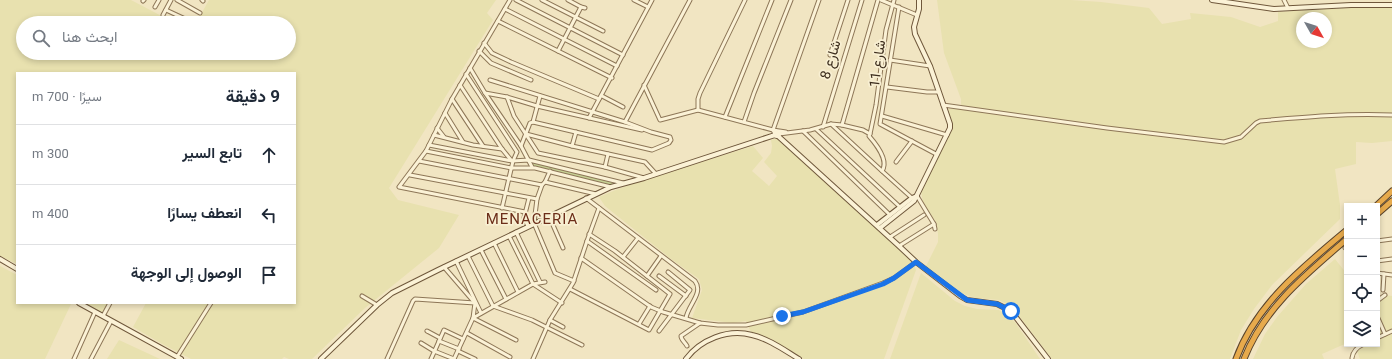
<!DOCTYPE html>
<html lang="ar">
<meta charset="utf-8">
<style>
body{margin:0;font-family:Georgia,Vazirmatn,serif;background:#f2f2f3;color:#1f2937;direction:rtl}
.controls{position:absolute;right:12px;bottom:12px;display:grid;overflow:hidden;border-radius:0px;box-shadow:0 2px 6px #0003}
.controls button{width:36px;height:36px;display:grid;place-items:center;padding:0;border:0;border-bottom:1px solid #e0e1e3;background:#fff;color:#1f2937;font:20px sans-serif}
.compass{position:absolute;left:1296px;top:12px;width:36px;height:36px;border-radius:50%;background:#fff;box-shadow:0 2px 6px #0003;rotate:129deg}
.stop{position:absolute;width:12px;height:12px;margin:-9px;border:3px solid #1a73e8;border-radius:50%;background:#fff}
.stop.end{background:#1a73e8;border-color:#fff;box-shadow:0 1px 4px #0008}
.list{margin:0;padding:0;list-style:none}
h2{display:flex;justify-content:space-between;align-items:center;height:52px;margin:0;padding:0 16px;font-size:17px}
h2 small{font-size:13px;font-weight:400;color:#747a83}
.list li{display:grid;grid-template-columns:26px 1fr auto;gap:12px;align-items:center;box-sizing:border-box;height:60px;padding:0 16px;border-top:1px solid #e0e1e3}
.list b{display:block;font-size:15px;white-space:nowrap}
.list em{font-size:13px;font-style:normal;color:#747a83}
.icon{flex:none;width:22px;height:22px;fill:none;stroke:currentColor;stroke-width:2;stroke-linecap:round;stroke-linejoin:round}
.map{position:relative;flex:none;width:1392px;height:359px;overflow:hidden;direction:ltr}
.search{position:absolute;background:#fff;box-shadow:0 2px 6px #0003;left:16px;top:16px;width:280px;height:44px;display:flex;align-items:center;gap:10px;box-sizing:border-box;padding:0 14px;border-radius:22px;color:#747a83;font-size:15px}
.panel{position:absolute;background:#fff;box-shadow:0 2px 6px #0003;left:16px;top:72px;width:280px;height:232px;border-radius:0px;direction:rtl}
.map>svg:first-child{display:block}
</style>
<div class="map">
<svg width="1392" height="359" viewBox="0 0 1392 359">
<rect width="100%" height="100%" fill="#f1e5c2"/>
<g fill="#e8e1af" fill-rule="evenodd">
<polygon points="0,0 131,0 175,23 23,23 23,53 289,53 289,23 196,23 209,0 496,0 487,13 493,20 389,188 398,200 459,215 439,248 365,308 312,359 289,359 284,357 282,359 191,359 164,345 133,327 146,303 295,303 295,73 17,73 17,264 0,256"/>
<path d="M937,0h133l31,2 48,6 13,16 29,-5 -1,-6 41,4 29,10 18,-6v-9l43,-3 60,-2 11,1v133l-20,2 -16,-1v22l-21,5 5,36v14l-68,66 -18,24 -13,21 -11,29h-178l-39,-51 -14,-8 -23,-2 -16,-5 -35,-25 13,-26v-8l-2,-12 -13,-20 -2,-10 14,-31 15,-27 2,-8 -4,-17h13v-10l-17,-46zM1302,18h24v24h-24z"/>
<polygon points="777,138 897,246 912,260 916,270 884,359 804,359 771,339 751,332 746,321 733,323 692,318 702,290 699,279 671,259 605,206 599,197 613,191 646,179 753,146 763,158 752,171 769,186 777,176 764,162 771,153 772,146 771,140"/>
<polygon points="1335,259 1347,274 1347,343 1322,354 1324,359 1253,359 1265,334 1277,317 1306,284"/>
<polygon points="0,266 17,275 17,303 68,303 71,304 45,359 0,359"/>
<polygon points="921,273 955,301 965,306 977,309 999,310 1008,316 1015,322 1040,359 890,359"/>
<polygon points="1385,295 1392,296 1392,359 1360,359 1357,351 1365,346 1364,344 1377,344 1377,296"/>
<polygon points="79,303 109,303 102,315"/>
<polygon points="119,340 160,359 107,359"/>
</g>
<polygon fill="#c7d195" points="533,162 614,182 612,184 606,184 535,167 533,165"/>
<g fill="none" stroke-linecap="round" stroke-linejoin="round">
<defs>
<g id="street">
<polyline points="177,0 200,13"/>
<polyline points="202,0 203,1"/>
<polyline points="510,0 452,99 426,151 399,187 525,212"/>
<polyline points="516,0 623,55"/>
<polyline points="542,0 603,31"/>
<polyline points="568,0 581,7 585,8"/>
<polyline points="634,0 648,7"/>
<polyline points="881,0 917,15"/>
<polyline points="1284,0 1288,8"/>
<polyline points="143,1 144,0"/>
<polyline points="155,7 159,0"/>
<polyline points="899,7 880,124 936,154"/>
<polyline points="505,9 617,66"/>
<polyline points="166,10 194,23"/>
<polyline points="163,15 171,0"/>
<polyline points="498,21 612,78"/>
<polyline points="484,43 492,53 511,62 599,99"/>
<polyline points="479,51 491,63 531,80"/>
<polyline points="558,51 581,7"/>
<polyline points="830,55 848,0"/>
<polyline points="890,60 930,66"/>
<polyline points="470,68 485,93 521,146 532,167"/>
<polyline points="466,74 517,152 513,161 502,208"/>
<polyline points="490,80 625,122 651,132 670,137 671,140 669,143 652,150 533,122"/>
<polyline points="460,85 502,149 511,160"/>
<polyline points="644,85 660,120 698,110 773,130 786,132"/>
<polyline points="887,87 927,92 939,92"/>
<polyline points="485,93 507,97 537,106 642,130"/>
<polyline points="602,96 623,107"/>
<polyline points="507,97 514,116 538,153 605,167 644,178"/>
<polyline points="452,99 483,146"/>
<path d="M943,105l164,23 117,14 17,-5 15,-14 4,-2c44,-4 88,-8 132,-6"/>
<polyline points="698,110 698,99 700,93 745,0"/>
<polyline points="445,113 463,142"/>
<polyline points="882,116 947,135"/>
<polyline points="725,117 772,0"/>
<polyline points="589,118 652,0"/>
<polyline points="625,122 690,0"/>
<polyline points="744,122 754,93 791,0"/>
<polyline points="831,124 882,171"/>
<polyline points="842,125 878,0"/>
<polyline points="823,127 862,0"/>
<polyline points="437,128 444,137"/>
<polyline points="816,129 900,207"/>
<polyline points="803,131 890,215"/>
<polyline points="526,134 572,146 645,162 656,174"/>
<polyline points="775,134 773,130 819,0"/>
<path d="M779,134l31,-4 21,-6 11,1 21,5 7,4 -1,2c7,8 20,25 13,35l30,27"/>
<polyline points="870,134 876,105 886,30 894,0"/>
<polyline points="434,135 473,145 502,149"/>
<polyline points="429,145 512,161 529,160 623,183"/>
<polyline points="521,146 530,123 533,122 540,96"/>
<polyline points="572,146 576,132"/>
<polyline points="426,151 511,168 535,168 611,187"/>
<polyline points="419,161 542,185"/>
<polyline points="896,162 912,141"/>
<polyline points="605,167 608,154"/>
<polyline points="410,175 537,199 542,185 545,182 550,171"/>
<polyline points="545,182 596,194"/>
<polyline points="917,196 934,224 935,229"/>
<path d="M586,198l109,83c9,12 -7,24 -9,37"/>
<polyline points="537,199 534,223 555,273 574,281"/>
<polyline points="549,216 563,248"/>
<polyline points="528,226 524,218 529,198"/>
<polyline points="516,232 540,282"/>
<polyline points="509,236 533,284 562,303"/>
<polyline points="890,237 924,215"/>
<polyline points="587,241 656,290"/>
<polyline points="1377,241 1392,239"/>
<polyline points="494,243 518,292"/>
<polyline points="899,246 934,224"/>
<polyline points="1345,248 1347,247"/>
<polyline points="481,250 506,299"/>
<polyline points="468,256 493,306 532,320 582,345"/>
<polyline points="623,257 638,238"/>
<polyline points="581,258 651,307 663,312 700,323 718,325 746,325 803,312 883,283 894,278 916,262"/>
<polyline points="456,261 481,313"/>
<polyline points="1377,261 1392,259"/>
<polyline points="444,267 475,303 473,318 533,284 545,282"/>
<polyline points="1377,273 1392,275"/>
<polyline points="647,276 661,256"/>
<polyline points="659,276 686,296"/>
<polyline points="570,289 649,330 670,294 615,251 589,234"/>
<polyline points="1383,290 1384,274"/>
<polyline points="362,296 377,305"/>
<polyline points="1377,301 1385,295"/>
<polyline points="103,316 110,303"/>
<polyline points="1377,316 1385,334"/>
<polyline points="550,320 563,327"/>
<polyline points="639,324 650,306"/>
<polyline points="427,331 440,338"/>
<polyline points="659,331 690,290 668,272"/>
<polyline points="467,333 510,357"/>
<polyline points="1377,338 1392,331"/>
<polyline points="439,341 459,349"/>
<polyline points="421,343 434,351 454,359"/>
<path d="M687,346c-2,-4 -6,-6 -6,-10l19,-13"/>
<polyline points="458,351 475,359"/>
<polyline points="177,357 211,303"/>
<path d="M1352,358c1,-7 5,-11 12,-14"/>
<polyline points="74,359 95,312"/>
<polyline points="91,359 111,321"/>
<polyline points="387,359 413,301 415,299 475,303"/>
<polyline points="431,359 444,330 463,339"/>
<polyline points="454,359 473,318 516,340"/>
<polyline points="533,359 550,320 573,283 587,241 599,208"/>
</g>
<g id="secondary">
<polyline points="1212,0 1274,9 1351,5 1392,5"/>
<circle cx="777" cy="134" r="2"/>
<polyline points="778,136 899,246 916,262 960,296 967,300 997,304 1011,311 1048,359"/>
<polyline points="877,225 912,198 917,196"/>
<polyline points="880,228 914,201 950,128 950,124 930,66 915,34 914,27 919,9 919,0"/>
<polyline points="0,259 17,269"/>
<polyline points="79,303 181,359"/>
<polyline points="321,359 377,305 392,293 438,270 611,187 644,178 775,135"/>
<path d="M686,359c14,-19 42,-31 66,-24 17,4 32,15 47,24"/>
</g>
<g id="highway">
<polyline points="1376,206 1392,191"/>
<polyline points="1377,214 1392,201"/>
<path d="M1236,359c20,-55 68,-93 111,-129"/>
<path d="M1244,359c20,-51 62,-85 103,-120"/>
</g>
</defs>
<use href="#street" stroke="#8d7657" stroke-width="5"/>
<use href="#secondary" stroke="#6f573b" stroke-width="6"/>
<use href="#highway" stroke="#5a442c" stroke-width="7"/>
<use href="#street" stroke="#fbf2d6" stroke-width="3"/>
<use href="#secondary" stroke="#fbf2d6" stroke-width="4"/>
<use href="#highway" stroke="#e7aa4c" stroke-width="5"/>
</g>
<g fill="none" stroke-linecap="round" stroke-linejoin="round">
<polyline stroke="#1a73e8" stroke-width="5" points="782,316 803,312 883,284 894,278 916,262 967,300 997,304 1011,311"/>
</g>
<g text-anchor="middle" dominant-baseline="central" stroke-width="3.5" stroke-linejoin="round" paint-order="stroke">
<g font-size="14" fill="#3c2d1d" stroke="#f8efd2">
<text transform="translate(832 60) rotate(-73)">شارع 8</text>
<text transform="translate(879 64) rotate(-82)">شارع 11</text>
</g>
<g font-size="15" letter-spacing="1" fill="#6c2e19" stroke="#f8efd2">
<text x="532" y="220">MENACERIA</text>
</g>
</g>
</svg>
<div class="controls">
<button>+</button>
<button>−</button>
<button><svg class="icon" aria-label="locate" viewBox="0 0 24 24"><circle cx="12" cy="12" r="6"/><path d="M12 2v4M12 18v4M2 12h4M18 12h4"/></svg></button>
<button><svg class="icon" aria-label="layers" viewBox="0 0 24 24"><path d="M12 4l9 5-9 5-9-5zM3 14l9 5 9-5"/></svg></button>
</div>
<svg class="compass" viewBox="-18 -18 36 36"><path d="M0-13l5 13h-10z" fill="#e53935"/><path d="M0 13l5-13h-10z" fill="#747a83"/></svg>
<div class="stop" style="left:1011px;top:311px"></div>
<div class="stop end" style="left:782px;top:316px"></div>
<div class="search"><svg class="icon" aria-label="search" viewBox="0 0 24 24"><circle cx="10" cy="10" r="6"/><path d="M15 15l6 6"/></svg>ابحث هنا</div>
<section class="panel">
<h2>9 دقيقة<small>سيرًا · 700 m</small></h2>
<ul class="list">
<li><svg class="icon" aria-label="ahead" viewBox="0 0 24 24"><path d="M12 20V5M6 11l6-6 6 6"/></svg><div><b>تابع السير</b></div><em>300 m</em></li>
<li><svg class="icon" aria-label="left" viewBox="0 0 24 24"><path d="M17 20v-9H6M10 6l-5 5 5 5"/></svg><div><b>انعطف يسارًا</b></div><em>400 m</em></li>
<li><svg class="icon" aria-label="arrive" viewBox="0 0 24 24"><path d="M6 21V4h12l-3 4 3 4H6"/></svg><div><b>الوصول إلى الوجهة</b></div></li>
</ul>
</section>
</div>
